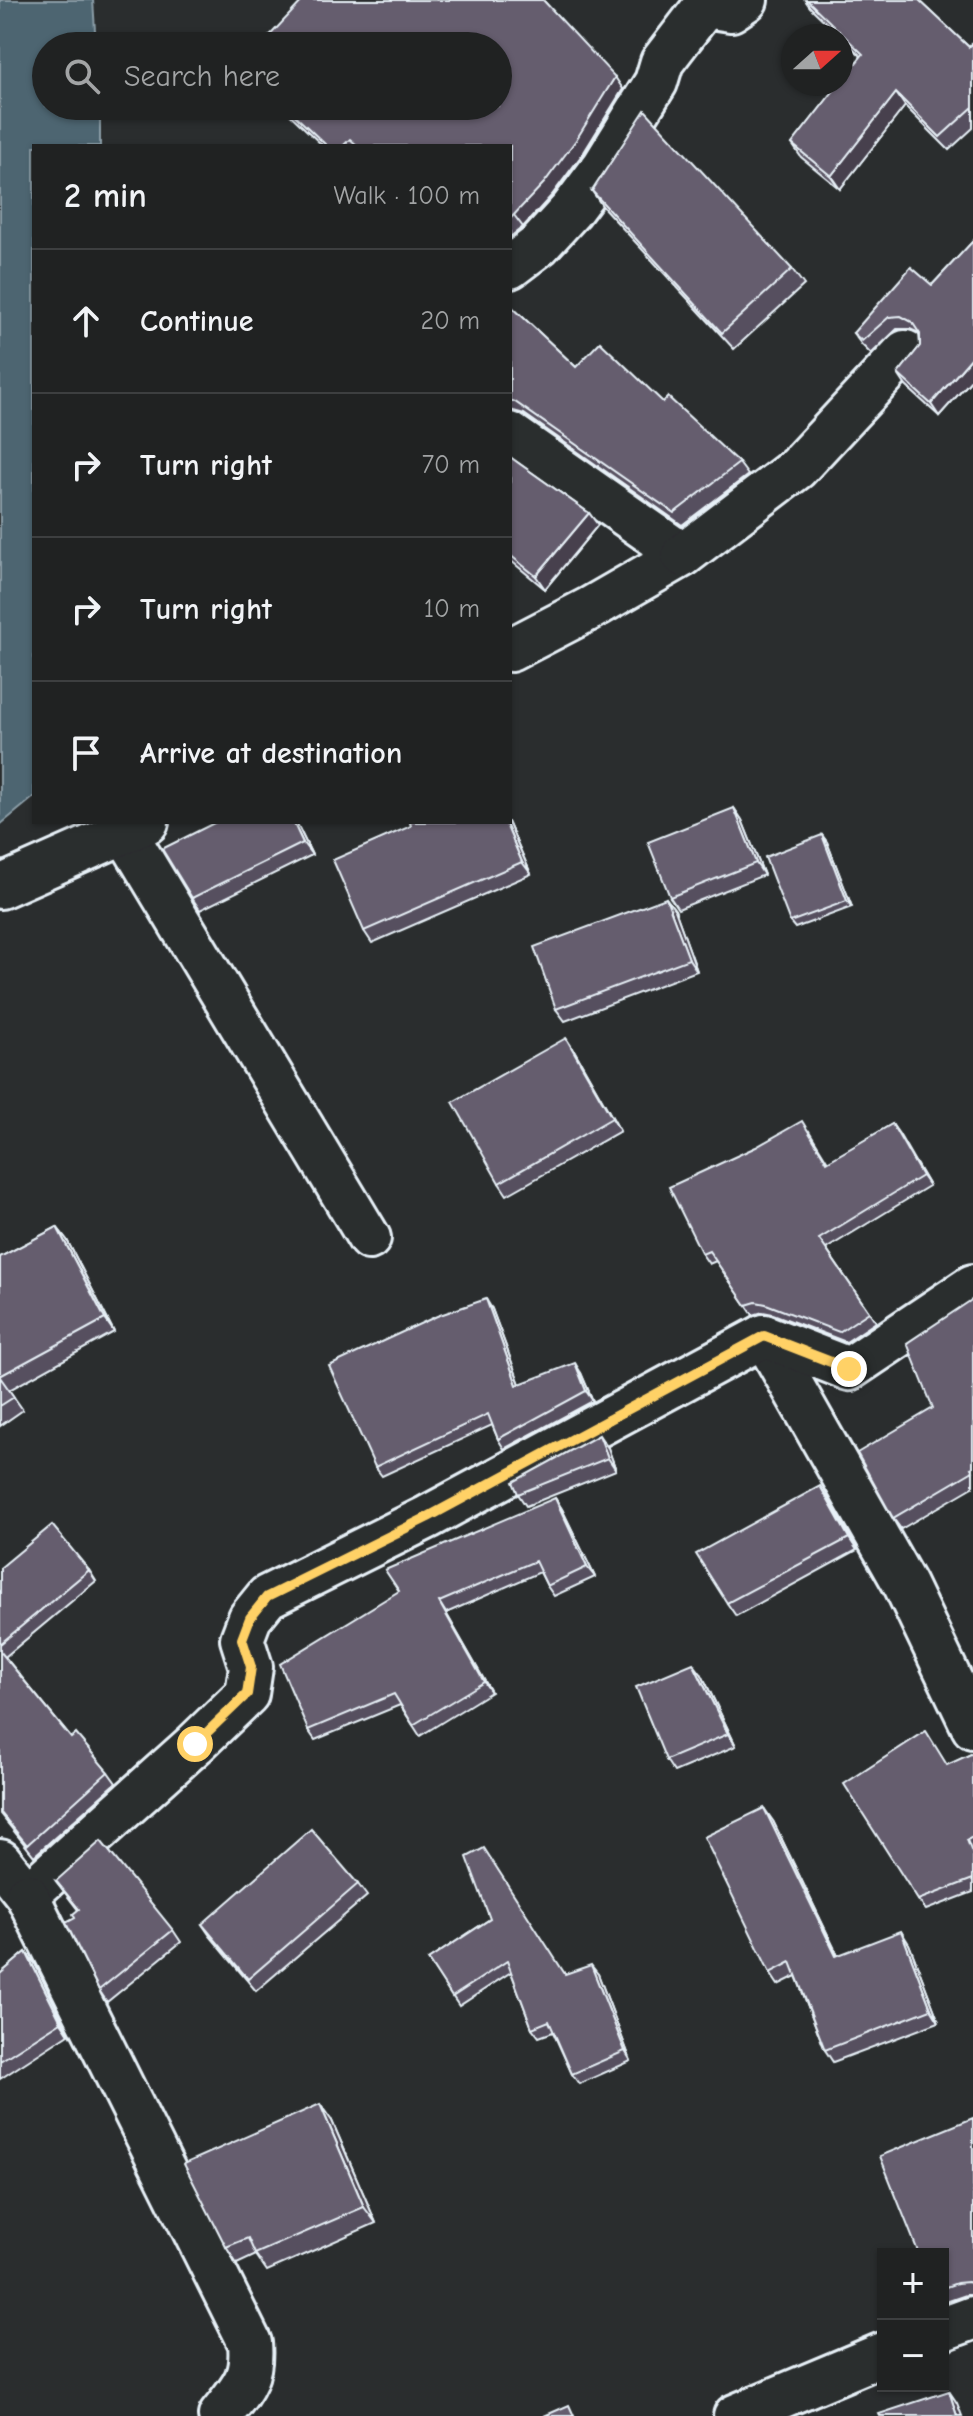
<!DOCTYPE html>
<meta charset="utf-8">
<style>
body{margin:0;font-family:"Comic Neue",sans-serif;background:#282a2a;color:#f1f3f6}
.controls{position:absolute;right:24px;bottom:24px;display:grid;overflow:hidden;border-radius:0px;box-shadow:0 2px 6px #0004}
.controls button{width:72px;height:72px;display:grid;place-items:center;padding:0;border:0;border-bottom:2px solid #3d3f40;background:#202222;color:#f1f3f6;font:40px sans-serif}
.compass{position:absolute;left:781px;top:24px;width:72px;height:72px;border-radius:50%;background:#202222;box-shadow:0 2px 6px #0004;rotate:69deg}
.stop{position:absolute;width:24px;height:24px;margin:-18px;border:6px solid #ffd166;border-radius:50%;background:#fff}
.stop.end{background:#ffd166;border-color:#fff;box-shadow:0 2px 8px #0008}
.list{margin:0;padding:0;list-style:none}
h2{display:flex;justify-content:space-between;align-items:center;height:104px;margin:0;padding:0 32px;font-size:34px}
h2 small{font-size:26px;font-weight:400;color:#a2a4a5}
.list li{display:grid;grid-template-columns:52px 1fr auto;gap:24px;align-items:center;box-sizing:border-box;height:144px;padding:0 32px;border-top:2px solid #3d3f40}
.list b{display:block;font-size:30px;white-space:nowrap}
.list em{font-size:26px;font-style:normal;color:#a2a4a5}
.icon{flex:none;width:44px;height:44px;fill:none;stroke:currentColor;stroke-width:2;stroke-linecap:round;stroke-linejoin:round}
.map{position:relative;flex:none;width:973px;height:2416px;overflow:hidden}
.search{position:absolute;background:#202222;box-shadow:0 2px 6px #0004;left:32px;top:32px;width:480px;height:88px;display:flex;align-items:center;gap:20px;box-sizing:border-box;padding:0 28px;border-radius:44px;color:#a2a4a5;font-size:30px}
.panel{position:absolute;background:#202222;box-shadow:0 2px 6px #0004;left:32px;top:144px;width:480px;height:680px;border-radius:0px}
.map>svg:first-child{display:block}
</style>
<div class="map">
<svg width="973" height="2416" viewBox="0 0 973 2416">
<rect width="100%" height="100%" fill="#2a2d2e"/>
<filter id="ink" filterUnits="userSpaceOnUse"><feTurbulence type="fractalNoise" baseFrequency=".0125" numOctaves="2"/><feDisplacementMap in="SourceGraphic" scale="16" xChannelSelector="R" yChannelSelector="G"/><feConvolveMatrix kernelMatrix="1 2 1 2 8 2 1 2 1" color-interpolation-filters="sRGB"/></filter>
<g filter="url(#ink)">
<polygon fill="#4d6571" stroke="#8b9da7" stroke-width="2" points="0,0 93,0 96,46 46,46 46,106 100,106 100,146 34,146 34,797 0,825"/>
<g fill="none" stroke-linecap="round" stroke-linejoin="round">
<defs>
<g id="minor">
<polyline points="510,267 539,245 571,210 604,166 656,82 662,62 705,6 731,10 746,0"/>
<polyline points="510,434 683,555 591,608 510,650"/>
<polyline points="683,555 797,468 905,352"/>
<polyline points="125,832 369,1238"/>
<polyline points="0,887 147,822"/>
<polyline points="764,1336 905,1585 973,1727"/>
<polyline points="0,1861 27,1895 195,1744 247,1694 251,1667 242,1639 250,1618 267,1597 428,1517 764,1336 849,1369 973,1286"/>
<path d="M27,1895l223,448c3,36 -8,45 -30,73"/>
<polyline points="943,2329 973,2318"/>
<polyline points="735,2416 883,2354"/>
</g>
</defs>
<use href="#minor" stroke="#e8f1f8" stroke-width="48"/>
<use href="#minor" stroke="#2a2d2e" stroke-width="42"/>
</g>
<g fill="#57505f" stroke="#e8f1f8" stroke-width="2">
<polygon points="300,0 543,0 623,89 584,152 552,195 523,227 510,237 510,146 323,146 281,106 498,106"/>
<polygon points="805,0 919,0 969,47 973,43 973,128 949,150 905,106 840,189 801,157 792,144 861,56 810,7"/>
<polygon points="592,191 792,269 804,285 734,349 603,207"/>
<polygon points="973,241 973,378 939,416 906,386 898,374 920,346 919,333 910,329 897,329 871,354 862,345 853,333 932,285"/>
<polygon points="510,305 576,367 663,402 739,463 748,475 682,525 524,414 510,410"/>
<polygon points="510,457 589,513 598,525 545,589 510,560"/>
<polygon points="734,808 742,820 764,875 678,909 670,897"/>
<polygon points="296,822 312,855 200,910 192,898"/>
<polygon points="410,822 508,822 531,874 372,943 364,931 411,826"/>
<polygon points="822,835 827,842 852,907 795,928 790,922"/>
<polygon points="666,898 675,910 697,971 565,1021 556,1009"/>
<polygon points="574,1050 620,1131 507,1195 499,1183"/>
<polygon points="892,1124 929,1186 826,1249 876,1322 846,1342 773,1314 763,1312 753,1315 716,1261 709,1264 702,1254 809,1131 828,1162"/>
<polygon points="57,1227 67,1240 114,1332 9,1390 23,1410 0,1426 0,1257"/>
<polygon points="973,1299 973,1487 901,1529 893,1518"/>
<polygon points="492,1309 520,1384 581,1373 593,1401 504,1449 498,1439 492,1425 382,1476 375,1467"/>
<polygon points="608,1448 616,1470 526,1506 518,1494"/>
<polygon points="555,1498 562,1509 595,1577 554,1596 547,1586 540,1572 446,1613 491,1692 420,1736 400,1705 315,1740 308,1730 399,1591"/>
<polygon points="828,1498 857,1550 736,1616 727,1603"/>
<polygon points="0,1568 89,1570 96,1581 5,1657 71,1738 108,1772 116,1783 34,1856 0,1814"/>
<polygon points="702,1675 736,1746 674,1772 666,1760"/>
<polygon points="973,1753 973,1892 926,1910 918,1900 948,1765"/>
<polygon points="773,1821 838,1956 909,1944 939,2022 833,2062 825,2050 796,1976 778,1985 770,1973"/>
<polygon points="56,1881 173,1930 181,1942 107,2002 99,1990 75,1918 78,1910"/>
<polygon points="358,1884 367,1896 256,1991 210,1936 202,1924"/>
<polygon points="490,1919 566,1974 598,1974 631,2061 579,2084 572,2074 553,2032 539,2037 532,2028 511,1972 459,2006 428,1960"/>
<polygon points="26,1952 35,1964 69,2034 0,2079 0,1974"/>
<polygon points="973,2118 973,2295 966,2295 943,2303 943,2254"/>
<polygon points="332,2121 376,2223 267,2271 256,2255 237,2264 226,2247"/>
</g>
<g fill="#47414d" stroke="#e8f1f8" stroke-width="2">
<polygon points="615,77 623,89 584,152 552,195 523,227 514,215"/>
<polygon points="896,93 905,106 840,189 831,176"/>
<polygon points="973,356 973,378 939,416 931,404"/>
<polygon points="589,513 598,525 545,589 536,576"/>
<polygon points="734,808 742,820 764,875 756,863"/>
<polygon points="293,822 296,822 312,855 303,843"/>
<polygon points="505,822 508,822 531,874 522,862"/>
<polygon points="822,835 827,842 852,907 847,901"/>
<polygon points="666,898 675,910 697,971 689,959"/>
<polygon points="566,1038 574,1050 620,1131 612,1118"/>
<polygon points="892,1124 899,1134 929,1186 922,1176"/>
<polygon points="57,1227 67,1240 114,1332 105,1319"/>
<polygon points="486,1299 492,1309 524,1395 517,1385"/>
<polygon points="575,1363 581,1373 593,1401 586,1391"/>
<polygon points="599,1435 608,1448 616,1470 608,1458"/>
<polygon points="820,1486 828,1498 857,1550 849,1538"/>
<polygon points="555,1498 562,1509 595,1577 587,1567"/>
<polygon points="439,1602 446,1613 491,1692 484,1682"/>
<polygon points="693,1663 702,1675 736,1746 728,1734"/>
<polygon points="764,1808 773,1821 844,1968 836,1956"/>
<polygon points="901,1931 909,1944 939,2022 931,2009"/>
<polygon points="26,1952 35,1964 69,2034 61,2022"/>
<polygon points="591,1965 598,1974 631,2061 625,2051"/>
<polygon points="320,2104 332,2121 376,2223 364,2207"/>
<polygon points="949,2391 957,2403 962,2416 957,2416"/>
</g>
<g fill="#655d6e" stroke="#e8f1f8" stroke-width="2">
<polygon points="303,0 543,0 615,77 576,140 544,183 510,219 510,146 358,146 350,139 343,146 327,146 285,106 498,106 498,46 260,46"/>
<polygon points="807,0 919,0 969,47 973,43 973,107 940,137 896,93 831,176 792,144 839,84 841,84 841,82 863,54"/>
<polygon points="645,110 792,269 722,333 592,191"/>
<polygon points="973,241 973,356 931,404 898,374 920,346 920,334 912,322 901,316 889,317 862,341 853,333 911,267 932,285"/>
<polygon points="510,305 576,367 600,342 663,402 668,397 739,463 674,513 515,402 510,400"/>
<polygon points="510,457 589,513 536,576 510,555"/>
<polygon points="734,808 756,863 670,897 648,842"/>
<polygon points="216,822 293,822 303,843 192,898 162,849"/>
<polygon points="410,822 505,822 522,862 364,931 333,860 411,826"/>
<polygon points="822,835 847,901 790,922 765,857"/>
<polygon points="666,898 689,959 556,1009 534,947"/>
<polygon points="566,1038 612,1118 499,1183 453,1102"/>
<polygon points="802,1121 827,1162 892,1124 922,1176 819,1239 869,1312 839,1332 766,1304 756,1302 746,1305 709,1251 702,1254 669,1187 756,1147"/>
<polygon points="57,1227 105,1319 0,1376 0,1257"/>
<polygon points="486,1299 517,1385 575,1363 586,1391 498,1439 488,1414 375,1467 329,1366 437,1316"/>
<polygon points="973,1299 973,1467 971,1468 973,1471 893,1518 857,1453 933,1408 907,1343"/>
<polygon points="0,1377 14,1397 0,1406"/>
<polygon points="599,1435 608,1458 518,1494 513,1482"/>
<polygon points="820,1486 849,1538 727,1603 696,1554"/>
<polygon points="555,1498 587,1567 547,1586 535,1561 439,1602 484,1682 413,1725 394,1694 308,1730 280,1664 399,1591 385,1570"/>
<polygon points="52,1525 89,1570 0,1644 0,1568"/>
<polygon points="0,1651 71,1738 76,1734 108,1772 27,1845 0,1812"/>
<polygon points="693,1663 728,1734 666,1760 636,1687"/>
<polygon points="926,1731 947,1765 973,1753 973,1837 967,1840 973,1855 973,1879 918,1900 844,1784"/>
<polygon points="764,1808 836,1956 901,1931 931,2009 825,2050 791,1962 770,1973 704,1837"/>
<polygon points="311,1829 358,1884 248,1979 202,1924"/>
<polygon points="101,1841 173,1930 99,1990 66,1923 75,1918 73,1914 79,1909 56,1881"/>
<polygon points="484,1848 565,1974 591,1965 625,2051 572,2074 549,2021 532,2028 507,1961 452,1997 428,1960 490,1919 467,1857"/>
<polygon points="26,1952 61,2022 0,2061 0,1974"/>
<polygon points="320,2104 364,2207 255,2254 248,2238 226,2247 184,2164"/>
<polygon points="973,2118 973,2284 968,2282 957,2283 943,2288 943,2254 919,2254 880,2156"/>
<polygon points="949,2391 957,2416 880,2416 879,2414"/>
<polygon points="569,2405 574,2416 544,2416"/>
</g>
</g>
<g fill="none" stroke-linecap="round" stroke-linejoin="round" filter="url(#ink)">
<polyline stroke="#ffd166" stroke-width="10" points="195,1744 247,1694 251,1667 242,1639 250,1618 267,1597 428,1517 764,1336 849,1369"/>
</g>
</svg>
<div class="controls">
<button>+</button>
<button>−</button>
</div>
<svg class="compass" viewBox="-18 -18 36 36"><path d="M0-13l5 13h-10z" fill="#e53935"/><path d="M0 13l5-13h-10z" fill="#a2a4a5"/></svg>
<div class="stop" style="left:195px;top:1744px"></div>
<div class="stop end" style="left:849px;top:1369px"></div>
<div class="search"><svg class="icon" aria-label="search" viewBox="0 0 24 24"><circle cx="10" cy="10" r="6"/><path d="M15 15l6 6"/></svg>Search here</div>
<section class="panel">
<h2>2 min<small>Walk · 100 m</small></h2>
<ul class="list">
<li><svg class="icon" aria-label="ahead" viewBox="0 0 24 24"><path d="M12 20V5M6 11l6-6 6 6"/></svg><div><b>Continue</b></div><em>20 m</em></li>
<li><svg class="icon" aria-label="right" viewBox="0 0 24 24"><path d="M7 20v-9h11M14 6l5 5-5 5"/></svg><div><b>Turn right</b></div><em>70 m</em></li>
<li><svg class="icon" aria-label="right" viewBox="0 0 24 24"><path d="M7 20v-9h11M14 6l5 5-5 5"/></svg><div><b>Turn right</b></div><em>10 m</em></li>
<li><svg class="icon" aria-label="arrive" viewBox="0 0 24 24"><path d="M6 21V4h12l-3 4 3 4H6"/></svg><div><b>Arrive at destination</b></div></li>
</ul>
</section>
</div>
